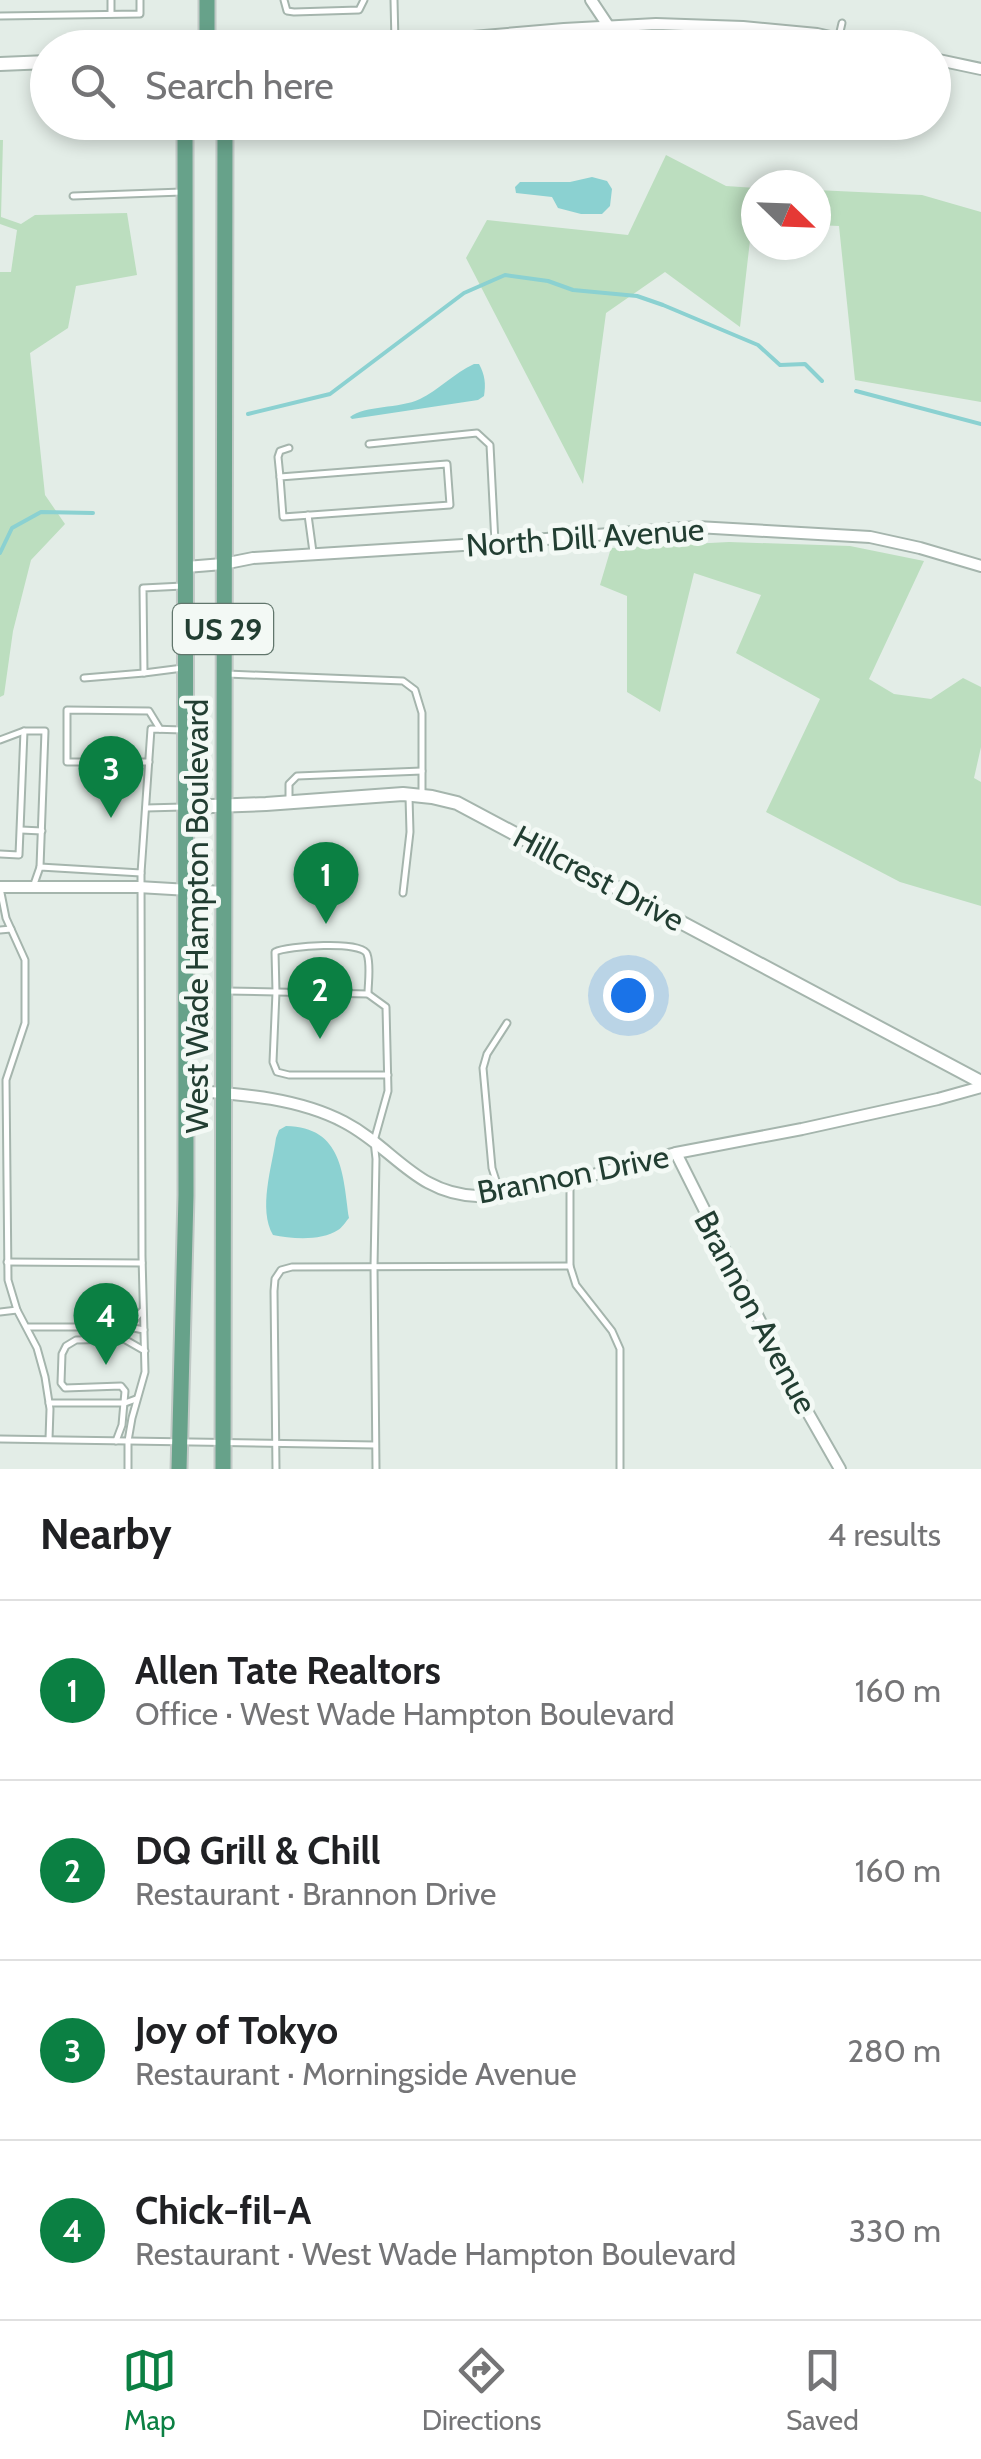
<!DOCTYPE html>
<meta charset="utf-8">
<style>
body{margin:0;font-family:Cabin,sans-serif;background:#f6f6f6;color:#202124}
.compass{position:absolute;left:741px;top:170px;width:90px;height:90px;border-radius:50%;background:#fff;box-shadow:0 5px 15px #0003;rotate:113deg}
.you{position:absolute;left:628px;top:995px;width:35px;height:35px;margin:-25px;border:8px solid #fff;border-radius:50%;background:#1a73e8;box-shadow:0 0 0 15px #1a73e833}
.badge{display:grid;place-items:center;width:65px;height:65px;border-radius:50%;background:#0b8043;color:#fff;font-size:32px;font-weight:700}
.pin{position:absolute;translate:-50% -82px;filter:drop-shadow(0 2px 5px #0008)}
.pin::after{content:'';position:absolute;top:52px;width:35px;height:30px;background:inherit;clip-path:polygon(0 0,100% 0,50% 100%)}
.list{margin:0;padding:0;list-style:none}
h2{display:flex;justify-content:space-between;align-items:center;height:130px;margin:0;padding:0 40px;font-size:42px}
h2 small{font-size:32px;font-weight:400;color:#757577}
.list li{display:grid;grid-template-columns:65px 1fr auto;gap:30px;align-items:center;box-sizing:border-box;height:180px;padding:0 40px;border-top:2px solid #e0e0e0}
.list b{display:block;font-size:38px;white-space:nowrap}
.list p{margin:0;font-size:32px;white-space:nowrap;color:#757577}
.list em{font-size:32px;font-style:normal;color:#757577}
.icon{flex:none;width:55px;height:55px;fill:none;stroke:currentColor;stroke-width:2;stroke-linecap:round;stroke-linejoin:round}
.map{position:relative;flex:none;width:981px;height:1469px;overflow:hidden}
.search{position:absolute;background:#fff;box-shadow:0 5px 15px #0003;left:30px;right:30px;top:30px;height:110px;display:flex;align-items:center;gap:25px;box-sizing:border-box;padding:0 35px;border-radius:55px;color:#757577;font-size:38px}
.sheet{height:850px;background:#fff}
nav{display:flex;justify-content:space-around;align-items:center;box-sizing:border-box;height:140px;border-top:2px solid #e0e0e0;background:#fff;font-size:28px;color:#757577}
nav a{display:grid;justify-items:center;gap:5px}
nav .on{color:#0b8043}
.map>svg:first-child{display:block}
</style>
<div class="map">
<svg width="981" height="1469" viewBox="0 0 981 1469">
<rect width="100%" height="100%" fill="#e3ede7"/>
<g fill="#bcdebf">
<polygon points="0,140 3,140 1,217 21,224 35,215 127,213 137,275 76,286 68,328 30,353 45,495 65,524 31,560 13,631 4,695 0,697 0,272 11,272 17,230 0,224"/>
<polygon points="666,155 726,186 756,188 756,222 752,223 740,327 665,272 606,313 583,484 466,258 487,220 628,235"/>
<polygon points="816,190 922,195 981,212 981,402 855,380 839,226 816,225"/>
<polygon points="729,542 850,546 924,561 869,679 894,694 931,699 963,678 981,687 981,747 974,778 981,782 981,906 900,882 766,812 820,699 736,653 761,595 694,573 660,712 627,692 627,596 600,585 611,548"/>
</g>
<g fill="#8bd1d1">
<polygon points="592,177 607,181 612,189 610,206 602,214 581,214 558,208 552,197 516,193 515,187 520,182 570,182"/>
<path d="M474,364h5c6,11 7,20 5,32l-6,4 -126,19 -2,-2c15,-12 49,-8 70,-18 19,-9 34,-26 54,-35z"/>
<path d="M286,1126c57,1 57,49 63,92 -2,2 -8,11 -11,12 -16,11 -46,9 -65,5 -15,-26 -1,-68 3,-97l3,-8z"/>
</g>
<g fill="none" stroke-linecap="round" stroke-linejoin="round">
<g stroke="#8bd1d1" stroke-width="4">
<polyline points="856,391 981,424"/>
<polyline points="248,414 330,394 464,293 505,275 548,281 573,290 637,296 663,305 758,345 780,365 805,364 822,381"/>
<polyline points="0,553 12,528 41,512 93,513"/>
</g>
<defs>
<g id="service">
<polyline points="111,0 111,14"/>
<polyline points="284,0 287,11 294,12 359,10 364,0"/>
<polyline points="394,0 395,42"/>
<polyline points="0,16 140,14 140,0"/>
<polyline points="839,36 842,23"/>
<polyline points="73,196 182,192"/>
<polyline points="369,444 477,433 490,445 495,543"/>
<polygon points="447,464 450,505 283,517 280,477"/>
<polyline points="280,477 278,457 280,451 289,448"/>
<polyline points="308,515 313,552"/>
<polyline points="183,586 143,588 144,673 183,668"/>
<polyline points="227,674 403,681 415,690 422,713 422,795"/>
<polyline points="84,678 144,673"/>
<polyline points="0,740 24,731 45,731 40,867"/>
<polyline points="149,762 67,762 67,710 149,711 160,729"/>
<polyline points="289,800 289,784 297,776 422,771"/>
<polyline points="146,808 183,807"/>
<polyline points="21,830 42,831"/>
<polyline points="0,854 19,855 24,731"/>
<polyline points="33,887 40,867 141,873 151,729 183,730"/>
<polyline points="0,888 6,918 25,960 25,1023 6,1080 8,1280 17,1310 37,1348 45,1377 50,1409 49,1439"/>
<polyline points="403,893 410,832 409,797"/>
<polyline points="0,930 11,929"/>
<polyline points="227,991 368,994 386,1007 388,1091 374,1141 376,1159 374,1267 376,1469"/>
<path d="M368,994c0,-11 3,-29 -1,-40 -5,-14 -80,-8 -92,-2l1,40 -3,70 4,10 12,3h99"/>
<polyline points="570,1181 570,1266 576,1285 612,1331 620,1349 620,1469"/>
<polyline points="500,1193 492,1168 483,1068 487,1054 507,1023"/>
<polyline points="7,1262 142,1263"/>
<polyline points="0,1312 17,1310"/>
<polyline points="28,1327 128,1327 144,1330"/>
<polyline points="128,1327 142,1311"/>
<polyline points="49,1403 125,1403 136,1399"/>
<polyline points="0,1439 375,1445"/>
<polyline points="116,1441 122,1425 125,1391 121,1386 65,1388 61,1383 62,1354 66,1346 76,1340 124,1339 145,1351"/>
<polyline points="128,1469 128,1441 132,1418 145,1372 142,1256 141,873"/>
<polyline points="276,1469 274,1291 275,1279 281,1270 292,1267 570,1266"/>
</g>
<g id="minor">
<polyline points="591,0 609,27"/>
<polyline points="344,48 564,29 656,24 743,27 817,34 879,48"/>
<polyline points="934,59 981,69"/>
<polyline points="186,567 223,564 253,558 495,543 697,527 870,537 920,548 981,566"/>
<polyline points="0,887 138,887 223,892"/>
<path d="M186,1090c52,4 110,7 158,32 50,26 72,72 133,74l93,-15 106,-28 126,-24 136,-30 43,-12"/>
<polyline points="676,1153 791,1383 840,1469"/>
</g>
<g id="tertiary">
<polyline points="0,64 48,62"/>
<polyline points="186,807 266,804 403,794 432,797 457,803 981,1082"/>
</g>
<g id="primary">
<polyline points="207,0 207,48"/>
<polyline points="179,1469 186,1195 185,122"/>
<polyline points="223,1469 225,122"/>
</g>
</defs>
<use href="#service" stroke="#a5b5ad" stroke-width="9"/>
<use href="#minor" stroke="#a5b5ad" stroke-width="14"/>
<use href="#tertiary" stroke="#a5b5ad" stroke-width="16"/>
<use href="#primary" stroke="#c1c9c6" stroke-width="19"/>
<use href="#service" stroke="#fff" stroke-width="5"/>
<use href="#minor" stroke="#fff" stroke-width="10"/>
<use href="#tertiary" stroke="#fff" stroke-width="12"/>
<use href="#primary" stroke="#67a28a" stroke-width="15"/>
</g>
<g text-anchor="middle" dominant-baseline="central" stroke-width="10" stroke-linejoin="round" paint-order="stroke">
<rect fill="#f3f9f5" stroke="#61766c" stroke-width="2.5" x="173" y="604" width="100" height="50" rx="8"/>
<g font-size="30" font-weight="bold" fill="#223e32">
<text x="223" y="629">US 29</text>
</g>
<g font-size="32" fill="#223e32" stroke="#f3f9f5">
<text transform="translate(585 537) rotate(-4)">North Dill Avenue</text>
<text transform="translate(599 878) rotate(28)">Hillcrest Drive</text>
<text transform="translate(196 916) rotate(-90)">West Wade Hampton Boulevard</text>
<text transform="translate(573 1174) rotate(-11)">Brannon Drive</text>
<text transform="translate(756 1312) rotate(62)">Brannon Avenue</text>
</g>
</g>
</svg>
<svg class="compass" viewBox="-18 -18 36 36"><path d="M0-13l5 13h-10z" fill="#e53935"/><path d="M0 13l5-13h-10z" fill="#757577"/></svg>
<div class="you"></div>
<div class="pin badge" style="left:326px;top:924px">1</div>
<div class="pin badge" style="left:320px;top:1039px">2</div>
<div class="pin badge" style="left:111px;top:818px">3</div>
<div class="pin badge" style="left:106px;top:1365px">4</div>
<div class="search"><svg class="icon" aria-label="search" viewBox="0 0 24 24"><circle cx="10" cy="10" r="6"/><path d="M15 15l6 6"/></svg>Search here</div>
</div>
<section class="sheet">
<h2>Nearby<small>4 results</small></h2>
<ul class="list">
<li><span class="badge">1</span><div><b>Allen Tate Realtors</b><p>Office · West Wade Hampton Boulevard</p></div><em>160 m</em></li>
<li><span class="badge">2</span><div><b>DQ Grill &amp; Chill</b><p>Restaurant · Brannon Drive</p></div><em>160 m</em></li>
<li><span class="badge">3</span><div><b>Joy of Tokyo</b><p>Restaurant · Morningside Avenue</p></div><em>280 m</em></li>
<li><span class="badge">4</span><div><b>Chick-fil-A</b><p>Restaurant · West Wade Hampton Boulevard</p></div><em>330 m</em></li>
</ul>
</section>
<nav>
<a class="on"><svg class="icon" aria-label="map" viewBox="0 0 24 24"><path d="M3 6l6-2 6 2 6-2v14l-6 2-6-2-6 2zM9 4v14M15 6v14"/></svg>Map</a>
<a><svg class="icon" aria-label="directions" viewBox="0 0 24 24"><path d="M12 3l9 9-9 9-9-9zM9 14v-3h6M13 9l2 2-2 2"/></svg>Directions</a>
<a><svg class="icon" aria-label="saved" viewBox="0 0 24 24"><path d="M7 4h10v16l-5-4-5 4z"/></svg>Saved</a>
</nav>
